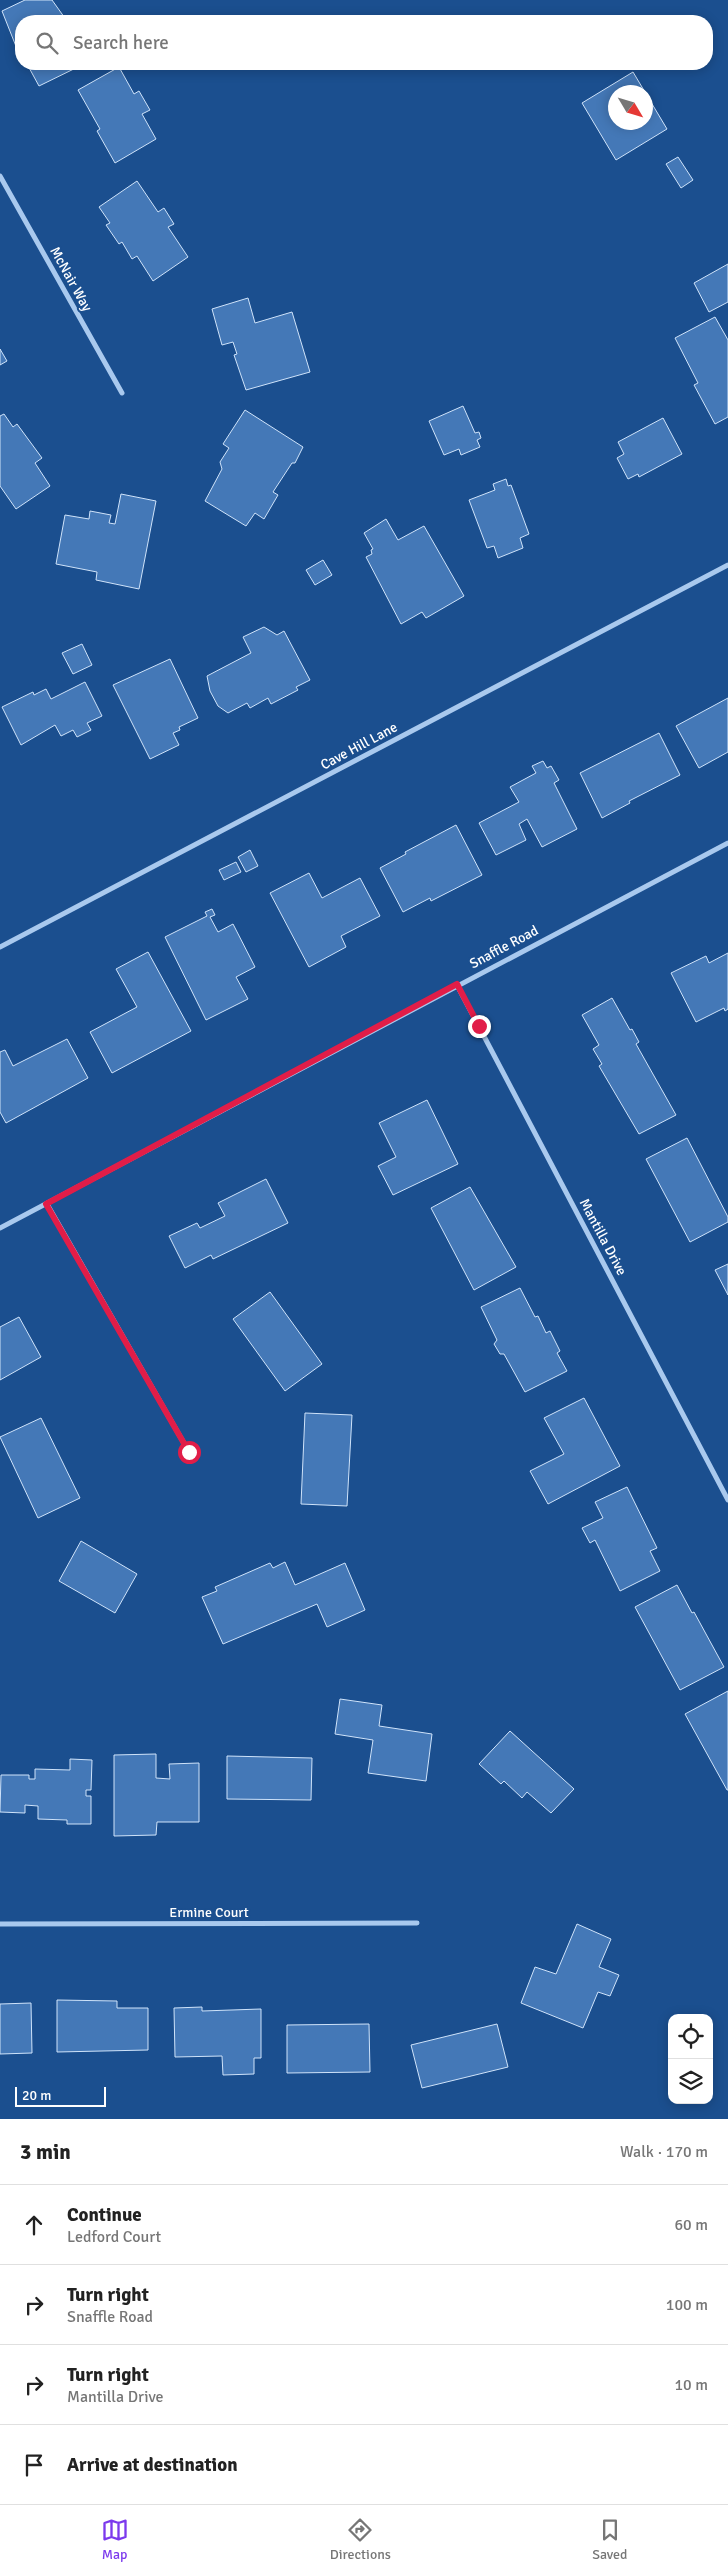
<!DOCTYPE html>
<meta charset="utf-8">
<style>
body{margin:0;font-family:Signika,sans-serif;background:#f6f6f6;color:#222}
.controls{position:absolute;right:15px;bottom:15px;display:grid;overflow:hidden;border-radius:10px;box-shadow:0 2px 12px #0003}
.controls button{width:45px;height:45px;display:grid;place-items:center;padding:0;border:0;border-bottom:1px solid #e0e0e0;background:#fff;color:#222;font:25px sans-serif}
.compass{position:absolute;left:608px;top:85px;width:45px;height:45px;border-radius:50%;background:#fff;box-shadow:0 2px 12px #0003;rotate:128deg}
.scale{position:absolute;left:15px;bottom:12px;width:91px;box-sizing:border-box;padding-left:5px;border:2px solid #fff;border-top:0;font-size:14px;line-height:18px;white-space:nowrap;color:#fff;-webkit-text-stroke:4px #1b4f8f;paint-order:stroke}
.stop{position:absolute;width:15px;height:15px;margin:-11px;border:4px solid #e11d48;border-radius:50%;background:#fff}
.stop.end{background:#e11d48;border-color:#fff;box-shadow:0 1px 5px #0008}
.list{margin:0;padding:0;list-style:none}
h2{display:flex;justify-content:space-between;align-items:center;height:65px;margin:0;padding:0 20px;font-size:21px}
h2 small{font-size:16px;font-weight:400;color:#767676}
.list li{display:grid;grid-template-columns:32px 1fr auto;gap:15px;align-items:center;box-sizing:border-box;height:80px;padding:0 20px;border-top:1px solid #e0e0e0}
.list b{display:block;font-size:19px;white-space:nowrap}
.list p{margin:0;font-size:16px;white-space:nowrap;color:#767676}
.list em{font-size:16px;font-style:normal;color:#767676}
.icon{flex:none;width:28px;height:28px;fill:none;stroke:currentColor;stroke-width:2;stroke-linecap:round;stroke-linejoin:round}
.map{position:relative;flex:none;width:728px;height:2119px;overflow:hidden}
.search{position:absolute;background:#fff;box-shadow:0 2px 12px #0003;left:15px;right:15px;top:15px;height:55px;display:flex;align-items:center;gap:12px;box-sizing:border-box;padding:0 18px;border-radius:20px;color:#767676;font-size:19px}
.sheet{height:385px;background:#fff}
nav{display:flex;justify-content:space-around;align-items:center;box-sizing:border-box;height:70px;border-top:1px solid #e0e0e0;background:#fff;font-size:14px;color:#767676}
nav a{display:grid;justify-items:center;gap:2px}
nav .on{color:#7c3aed}
.map>svg:first-child{display:block}
</style>
<div class="map">
<svg width="728" height="2119" viewBox="0 0 728 2119">
<rect width="100%" height="100%" fill="#1b4f8f"/>
<g fill="#4478b7" stroke="#cfe3fa" fill-rule="evenodd">
<polygon points="25,0 52,0 67,21 21,21 21,59 2,11"/>
<polygon points="27,64 84,64 39,86"/>
<polygon points="119,67 134,94 139,91 150,110 142,114 156,139 115,163 97,131 100,129 78,90"/>
<path d="M633,72l34,57 -51,31 -34,-57zM616,92h30v30h-30z"/>
<polygon points="678,157 693,180 681,188 666,164"/>
<polygon points="137,181 158,212 164,208 174,224 168,227 188,257 153,281 137,256 132,259 122,242 119,244 106,225 110,223 99,207"/>
<polygon points="728,264 728,302 709,312 694,283"/>
<polygon points="248,298 255,323 292,312 310,372 246,390 234,355 237,354 233,342 222,345 212,309"/>
<polygon points="715,317 728,340 728,417 715,424 694,385 698,383 675,338"/>
<polygon points="0,349 7,361 0,365"/>
<polygon points="463,406 475,433 479,432 481,438 477,440 480,447 461,455 459,449 444,455 429,421"/>
<polygon points="245,410 303,447 295,463 292,463 273,492 278,495 264,519 255,513 246,526 205,501 222,469 220,462 229,448 223,444"/>
<polygon points="4,414 13,427 17,424 42,458 35,463 50,486 16,509 0,486 0,416"/>
<polygon points="663,418 682,454 639,477 638,474 628,479 617,458 624,454 618,442"/>
<polygon points="506,479 508,486 511,485 529,534 520,538 523,548 498,558 494,546 487,548 469,500 495,490 493,484"/>
<polygon points="121,494 156,501 139,589 96,580 97,572 56,564 65,515 89,519 90,511 111,515 109,523 115,524"/>
<polygon points="386,519 398,540 424,526 464,596 426,618 422,612 401,624 366,557 372,554 371,550 373,549 364,533"/>
<polygon points="323,560 332,575 315,585 306,570"/>
<polygon points="264,627 277,635 284,631 310,680 296,687 298,690 271,704 268,698 250,708 247,703 228,713 218,706 210,691 207,676 251,653 243,637"/>
<polygon points="82,644 92,665 73,674 62,653"/>
<polygon points="170,659 198,718 179,727 180,730 173,733 179,745 150,759 113,685"/>
<polygon points="85,682 102,716 87,723 91,730 77,737 73,730 61,736 55,725 21,745 2,707 33,692 34,695 46,689 51,699"/>
<polygon points="728,698 728,752 699,768 676,726"/>
<polygon points="659,733 680,775 629,801 630,803 602,818 580,773"/>
<polygon points="543,761 547,768 551,766 559,780 554,783 577,829 542,847 527,819 519,824 526,840 496,855 479,823 519,802 510,787 536,773 532,766"/>
<polygon points="456,825 482,875 431,901 430,898 403,912 380,868 406,854 405,852"/>
<polygon points="250,850 258,866 246,872 238,857"/>
<polygon points="236,862 241,872 224,880 219,870"/>
<polygon points="309,873 322,898 360,878 380,916 341,936 346,947 309,967 270,893"/>
<polygon points="212,909 215,915 210,917 218,932 233,924 255,967 236,977 248,999 206,1020 165,937 207,916 205,912"/>
<polygon points="148,952 191,1031 112,1073 90,1032 137,1007 116,969"/>
<polygon points="728,953 728,1009 725,1011 724,1008 696,1022 671,973 706,956 709,963"/>
<polygon points="612,998 630,1030 632,1029 639,1042 636,1044 676,1115 639,1134 599,1066 602,1064 593,1049 599,1045 582,1015"/>
<polygon points="67,1039 88,1078 6,1123 0,1112 0,1052 5,1050 13,1066"/>
<polygon points="427,1100 458,1164 393,1195 378,1166 396,1157 379,1123"/>
<polygon points="687,1138 728,1217 728,1222 690,1242 646,1159"/>
<polygon points="266,1179 288,1223 213,1259 211,1255 185,1268 169,1236 197,1223 200,1228 225,1216 218,1203"/>
<polygon points="470,1187 516,1267 474,1290 431,1208"/>
<polygon points="728,1264 728,1295 715,1270"/>
<polygon points="520,1288 535,1317 538,1316 546,1333 550,1331 560,1351 557,1353 567,1371 525,1392 504,1354 500,1354 494,1344 497,1340 481,1307"/>
<polygon points="270,1292 322,1364 285,1391 233,1319"/>
<polygon points="19,1317 41,1357 0,1380 0,1327"/>
<polygon points="584,1398 620,1466 548,1504 530,1471 564,1454 544,1418"/>
<polygon points="305,1413 352,1415 347,1506 301,1504"/>
<polygon points="41,1418 80,1498 38,1518 0,1437"/>
<polygon points="627,1487 657,1548 650,1551 660,1571 620,1591 595,1540 590,1543 582,1528 603,1518 595,1502"/>
<polygon points="81,1541 137,1574 115,1613 59,1581"/>
<polygon points="285,1562 295,1585 345,1563 365,1610 327,1627 317,1604 223,1644 202,1597 217,1591 215,1587 270,1563 273,1568"/>
<polygon points="677,1585 692,1613 694,1612 724,1667 680,1690 635,1607"/>
<polygon points="728,1691 728,1790 727,1790 685,1714"/>
<polygon points="340,1699 382,1705 379,1726 432,1734 426,1781 368,1773 373,1740 335,1734"/>
<polygon points="510,1731 574,1789 551,1813 527,1792 522,1798 504,1781 501,1784 479,1764"/>
<polygon points="156,1754 156,1778 170,1779 169,1764 199,1763 199,1822 157,1822 156,1835 114,1836 114,1755"/>
<polygon points="227,1756 312,1758 311,1800 227,1799"/>
<polygon points="70,1759 92,1760 91,1790 86,1790 86,1796 91,1796 91,1824 67,1824 67,1820 38,1819 38,1806 25,1805 25,1813 0,1812 1,1775 29,1775 29,1779 35,1779 35,1769 70,1770"/>
<polygon points="577,1924 611,1939 599,1967 619,1975 610,1996 598,1992 583,2028 521,2003 535,1967 556,1974"/>
<polygon points="57,2000 117,2001 117,2008 148,2008 148,2050 57,2052"/>
<polygon points="31,2003 32,2053 0,2054 0,2004"/>
<polygon points="202,2007 202,2011 261,2009 261,2058 254,2058 254,2074 223,2075 222,2056 175,2057 174,2008"/>
<polygon points="369,2024 370,2072 287,2073 287,2025"/>
<polygon points="497,2024 508,2067 422,2088 411,2045"/>
</g>
<g fill="none" stroke-linecap="round" stroke-linejoin="round">
<g stroke="#a9c9ee" stroke-width="5">
<polyline points="0,176 122,393"/>
<polyline points="0,947 728,565"/>
<polyline points="457,985 728,1500"/>
<polyline points="47,1204 189,1452"/>
<polyline points="0,1228 728,843"/>
<polyline points="0,1924 417,1923"/>
</g>
</g>
<g fill="none" stroke-linecap="round" stroke-linejoin="round">
<polyline stroke="#e11d48" stroke-width="6" points="189,1452 46,1204 457,984 479,1026"/>
</g>
<g text-anchor="middle" dominant-baseline="central" stroke-width="4" stroke-linejoin="round" paint-order="stroke">
<g font-size="14" fill="#fff" stroke="#1b4f8f">
<text transform="translate(71 279) rotate(61)">McNair Way</text>
<text transform="translate(359 746) rotate(-28)">Cave Hill Lane</text>
<text transform="translate(504 947) rotate(-28)">Snaffle Road</text>
<text transform="translate(603 1237) rotate(62)">Mantilla Drive</text>
<text x="209" y="1912">Ermine Court</text>
</g>
</g>
</svg>
<div class="controls">
<button><svg class="icon" aria-label="locate" viewBox="0 0 24 24"><circle cx="12" cy="12" r="6"/><path d="M12 2v4M12 18v4M2 12h4M18 12h4"/></svg></button>
<button><svg class="icon" aria-label="layers" viewBox="0 0 24 24"><path d="M12 4l9 5-9 5-9-5zM3 14l9 5 9-5"/></svg></button>
</div>
<svg class="compass" viewBox="-18 -18 36 36"><path d="M0-13l5 13h-10z" fill="#e53935"/><path d="M0 13l5-13h-10z" fill="#767676"/></svg>
<div class="scale">20 m</div>
<div class="stop" style="left:189px;top:1452px"></div>
<div class="stop end" style="left:479px;top:1026px"></div>
<div class="search"><svg class="icon" aria-label="search" viewBox="0 0 24 24"><circle cx="10" cy="10" r="6"/><path d="M15 15l6 6"/></svg>Search here</div>
</div>
<section class="sheet">
<h2>3 min<small>Walk · 170 m</small></h2>
<ul class="list">
<li><svg class="icon" aria-label="ahead" viewBox="0 0 24 24"><path d="M12 20V5M6 11l6-6 6 6"/></svg><div><b>Continue</b><p>Ledford Court</p></div><em>60 m</em></li>
<li><svg class="icon" aria-label="right" viewBox="0 0 24 24"><path d="M7 20v-9h11M14 6l5 5-5 5"/></svg><div><b>Turn right</b><p>Snaffle Road</p></div><em>100 m</em></li>
<li><svg class="icon" aria-label="right" viewBox="0 0 24 24"><path d="M7 20v-9h11M14 6l5 5-5 5"/></svg><div><b>Turn right</b><p>Mantilla Drive</p></div><em>10 m</em></li>
<li><svg class="icon" aria-label="arrive" viewBox="0 0 24 24"><path d="M6 21V4h12l-3 4 3 4H6"/></svg><div><b>Arrive at destination</b></div></li>
</ul>
</section>
<nav>
<a class="on"><svg class="icon" aria-label="map" viewBox="0 0 24 24"><path d="M3 6l6-2 6 2 6-2v14l-6 2-6-2-6 2zM9 4v14M15 6v14"/></svg>Map</a>
<a><svg class="icon" aria-label="directions" viewBox="0 0 24 24"><path d="M12 3l9 9-9 9-9-9zM9 14v-3h6M13 9l2 2-2 2"/></svg>Directions</a>
<a><svg class="icon" aria-label="saved" viewBox="0 0 24 24"><path d="M7 4h10v16l-5-4-5 4z"/></svg>Saved</a>
</nav>
